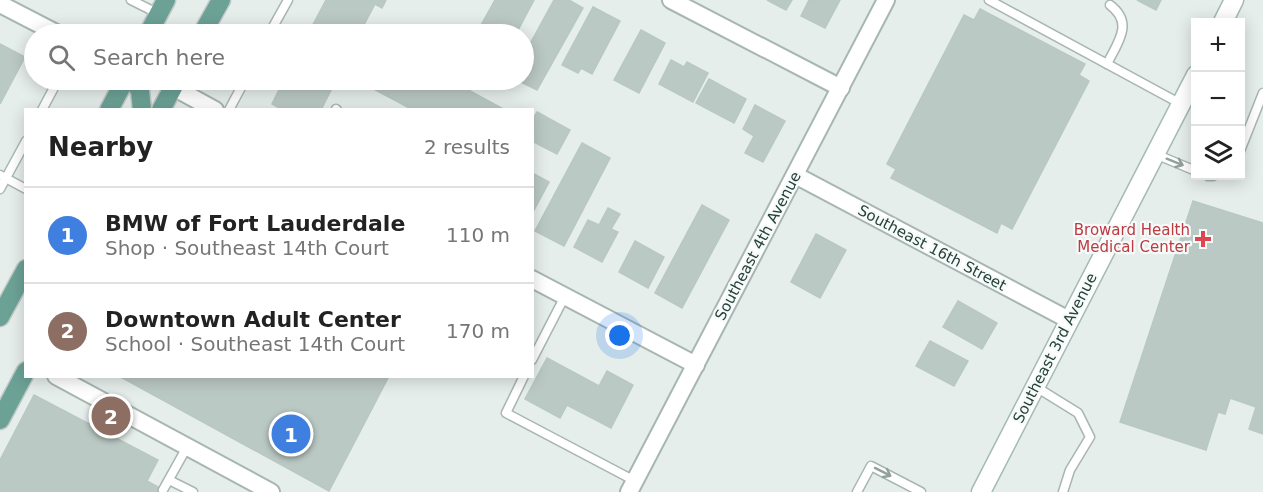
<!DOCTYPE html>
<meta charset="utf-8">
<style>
body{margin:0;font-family:"DejaVu Sans",sans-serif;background:#f2f2f2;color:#222}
.controls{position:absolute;right:18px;top:18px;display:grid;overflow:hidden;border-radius:0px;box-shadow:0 3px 15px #0003}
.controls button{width:54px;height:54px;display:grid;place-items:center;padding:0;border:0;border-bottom:2px solid #e0e0e0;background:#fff;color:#222;font:30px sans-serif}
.you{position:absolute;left:620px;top:336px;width:21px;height:21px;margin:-15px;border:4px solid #fff;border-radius:50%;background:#1a73e8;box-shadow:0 0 0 9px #1a73e833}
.badge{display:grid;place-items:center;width:39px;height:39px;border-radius:50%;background:#2563eb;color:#fff;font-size:20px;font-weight:700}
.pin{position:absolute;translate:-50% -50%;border:3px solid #fff;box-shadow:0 2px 6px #0006}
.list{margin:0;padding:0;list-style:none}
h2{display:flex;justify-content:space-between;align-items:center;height:78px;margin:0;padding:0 24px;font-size:26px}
h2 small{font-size:20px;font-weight:400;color:#767676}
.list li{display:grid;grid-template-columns:39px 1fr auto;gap:18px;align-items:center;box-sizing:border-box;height:96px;padding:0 24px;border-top:2px solid #e0e0e0}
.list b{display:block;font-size:22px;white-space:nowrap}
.list p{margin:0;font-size:20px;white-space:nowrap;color:#767676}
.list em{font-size:20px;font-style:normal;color:#767676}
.icon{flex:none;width:33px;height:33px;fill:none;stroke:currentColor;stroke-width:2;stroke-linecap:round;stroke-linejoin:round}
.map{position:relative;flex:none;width:1263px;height:492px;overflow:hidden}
.search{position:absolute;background:#fff;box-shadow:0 3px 15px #0003;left:24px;top:24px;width:510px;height:66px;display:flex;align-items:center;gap:15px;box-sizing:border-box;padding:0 21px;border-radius:33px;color:#767676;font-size:22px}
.panel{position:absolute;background:#fff;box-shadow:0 3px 15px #0003;left:24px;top:108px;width:510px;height:270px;border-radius:0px}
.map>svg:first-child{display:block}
</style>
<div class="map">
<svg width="1263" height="492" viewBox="0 0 1263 492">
<rect width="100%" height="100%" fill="#e6eeeb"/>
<g fill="#bbc9c4" stroke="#b8c8c2" stroke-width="1.5">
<polygon points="326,0 386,0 382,8 375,4 359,34 308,34"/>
<polygon points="495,0 534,0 516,34 476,34"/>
<polygon points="554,0 569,0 583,8 537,90 517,80 524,80 524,55"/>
<polygon points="767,0 792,0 786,10"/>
<polygon points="809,0 840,0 825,28 801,16"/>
<polygon points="1137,0 1161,0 1156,10"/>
<polygon points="593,7 620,21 592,74 581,68 578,73 562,65"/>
<polygon points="980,9 1085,64 1079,75 1089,81 1012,229 1001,223 997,233 891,178 896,169 887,164 964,15 974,20"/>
<polygon points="641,30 665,43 639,93 614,80"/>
<polygon points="0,44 25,57 0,104"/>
<polygon points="671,60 684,67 687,62 708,73 693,102 659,84"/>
<polygon points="709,79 746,99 734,123 696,103"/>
<polygon points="284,80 336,80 321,110 283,110 272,104"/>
<polygon points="357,80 450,80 505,110 413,110"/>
<polygon points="755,105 785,121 763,162 745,153 754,136 743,129"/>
<polygon points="537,112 570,130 557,154 532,141 532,120"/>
<polygon points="582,143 610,158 564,246 535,231"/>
<polygon points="532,173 549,182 532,214"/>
<polygon points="1193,201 1263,223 1263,434 1249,429 1256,407 1230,398 1225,414 1218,412 1206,450 1120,422"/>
<polygon points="702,205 729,220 682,308 655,293"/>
<polygon points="608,208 620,214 611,229 618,232 602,262 574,247 588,220 599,225"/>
<polygon points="816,234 846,250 820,298 791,282"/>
<polygon points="635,241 664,257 648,288 619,272"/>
<polygon points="958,301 997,323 982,349 943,327"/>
<polygon points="930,341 968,361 954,386 916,366"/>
<polygon points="547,358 599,386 607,371 633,385 611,428 567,405 560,418 525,399"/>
<polygon points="119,376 389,376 329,491"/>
<polygon points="34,395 158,460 147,481 167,492 0,492 0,460"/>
</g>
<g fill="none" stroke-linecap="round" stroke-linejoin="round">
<defs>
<g id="lane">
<polyline points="131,0 159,14"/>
<polyline points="989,0 1181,104"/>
<polyline points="269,34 288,0"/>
<path d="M1107,64c11,-22 27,-41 3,-59"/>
<polyline points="336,109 337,110"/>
<polyline points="42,110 58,80"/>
<polyline points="229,110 245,80"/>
<polyline points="1240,151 1263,93"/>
<polyline points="1155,154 1196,171"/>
<polyline points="0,175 26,189"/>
<polyline points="1208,176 1213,176"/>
<polyline points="0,189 26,141"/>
<polyline points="532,360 565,296"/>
<polyline points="524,376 506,413 635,481"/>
<polyline points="1036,387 1078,413 1090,437 1070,470 1063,492"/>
<polyline points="169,480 193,492"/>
<polyline points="163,490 187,447"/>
<polyline points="857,492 871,466 921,492"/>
</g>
<g id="street">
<polyline points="671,0 841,88"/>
<polyline points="0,4 58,34"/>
<polyline points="173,87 215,110"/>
<polyline points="795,175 1069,320"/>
<polyline points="532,279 696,365"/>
<polyline points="56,376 271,492"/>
<polyline points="629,492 886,0"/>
</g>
<g id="secondary">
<polyline points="1223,22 1234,0"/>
<polyline points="981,492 1196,75"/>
</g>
<g id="primary">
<polyline points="148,34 166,0"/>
<polyline points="202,34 221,0"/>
<polyline points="133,80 140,91 142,110"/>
<polyline points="109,110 125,80"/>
<polyline points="161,110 177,80"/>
<polyline points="0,317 26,269"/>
<polyline points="0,420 26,371"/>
</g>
</defs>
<use href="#lane" stroke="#a8b6b2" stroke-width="11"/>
<use href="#street" stroke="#a8b6b2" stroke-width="20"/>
<use href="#secondary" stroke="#a4bab3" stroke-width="21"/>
<use href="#primary" stroke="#c2cac8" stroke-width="21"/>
<use href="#lane" stroke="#fff" stroke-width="8"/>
<use href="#street" stroke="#fff" stroke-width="16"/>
<use href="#secondary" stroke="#fff" stroke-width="18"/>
<use href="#primary" stroke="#6ca296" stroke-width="18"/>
</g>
<defs><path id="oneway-shaft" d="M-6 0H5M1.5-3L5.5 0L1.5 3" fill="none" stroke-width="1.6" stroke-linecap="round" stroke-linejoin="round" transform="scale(1.5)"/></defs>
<g stroke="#92a09c">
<use href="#oneway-shaft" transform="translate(1175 162) rotate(22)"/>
<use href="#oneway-shaft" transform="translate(883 472) rotate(27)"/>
</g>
<path fill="#e0444e" stroke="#f6faf9" stroke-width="2" d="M1200 230h6v6h6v6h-6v6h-6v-6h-6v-6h6z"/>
<g text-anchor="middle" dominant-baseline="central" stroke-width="4.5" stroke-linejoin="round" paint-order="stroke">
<g font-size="15" fill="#be3a42" stroke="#f6faf9" text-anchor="end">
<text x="1190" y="230">Broward Health<tspan x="1190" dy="17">Medical Center</tspan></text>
</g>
<g font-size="15" fill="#25403a" stroke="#f6faf9">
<text transform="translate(758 246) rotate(-62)">Southeast 4th Avenue</text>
<text transform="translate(932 248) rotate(28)">Southeast 16th Street</text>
<text transform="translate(1055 348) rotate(-63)">Southeast 3rd Avenue</text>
</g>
</g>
</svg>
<div class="controls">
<button>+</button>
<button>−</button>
<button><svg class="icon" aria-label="layers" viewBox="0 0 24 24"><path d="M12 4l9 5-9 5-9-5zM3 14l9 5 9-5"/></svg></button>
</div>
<div class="you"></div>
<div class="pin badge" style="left:291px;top:434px;background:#3f7fe0">1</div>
<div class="pin badge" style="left:111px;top:416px;background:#8d6e63">2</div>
<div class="search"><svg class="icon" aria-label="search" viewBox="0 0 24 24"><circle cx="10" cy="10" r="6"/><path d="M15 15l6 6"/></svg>Search here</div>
<section class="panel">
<h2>Nearby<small>2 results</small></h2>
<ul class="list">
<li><span class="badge" style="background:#3f7fe0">1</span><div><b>BMW of Fort Lauderdale</b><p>Shop · Southeast 14th Court</p></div><em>110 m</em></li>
<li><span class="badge" style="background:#8d6e63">2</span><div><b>Downtown Adult Center</b><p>School · Southeast 14th Court</p></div><em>170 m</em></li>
</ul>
</section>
</div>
